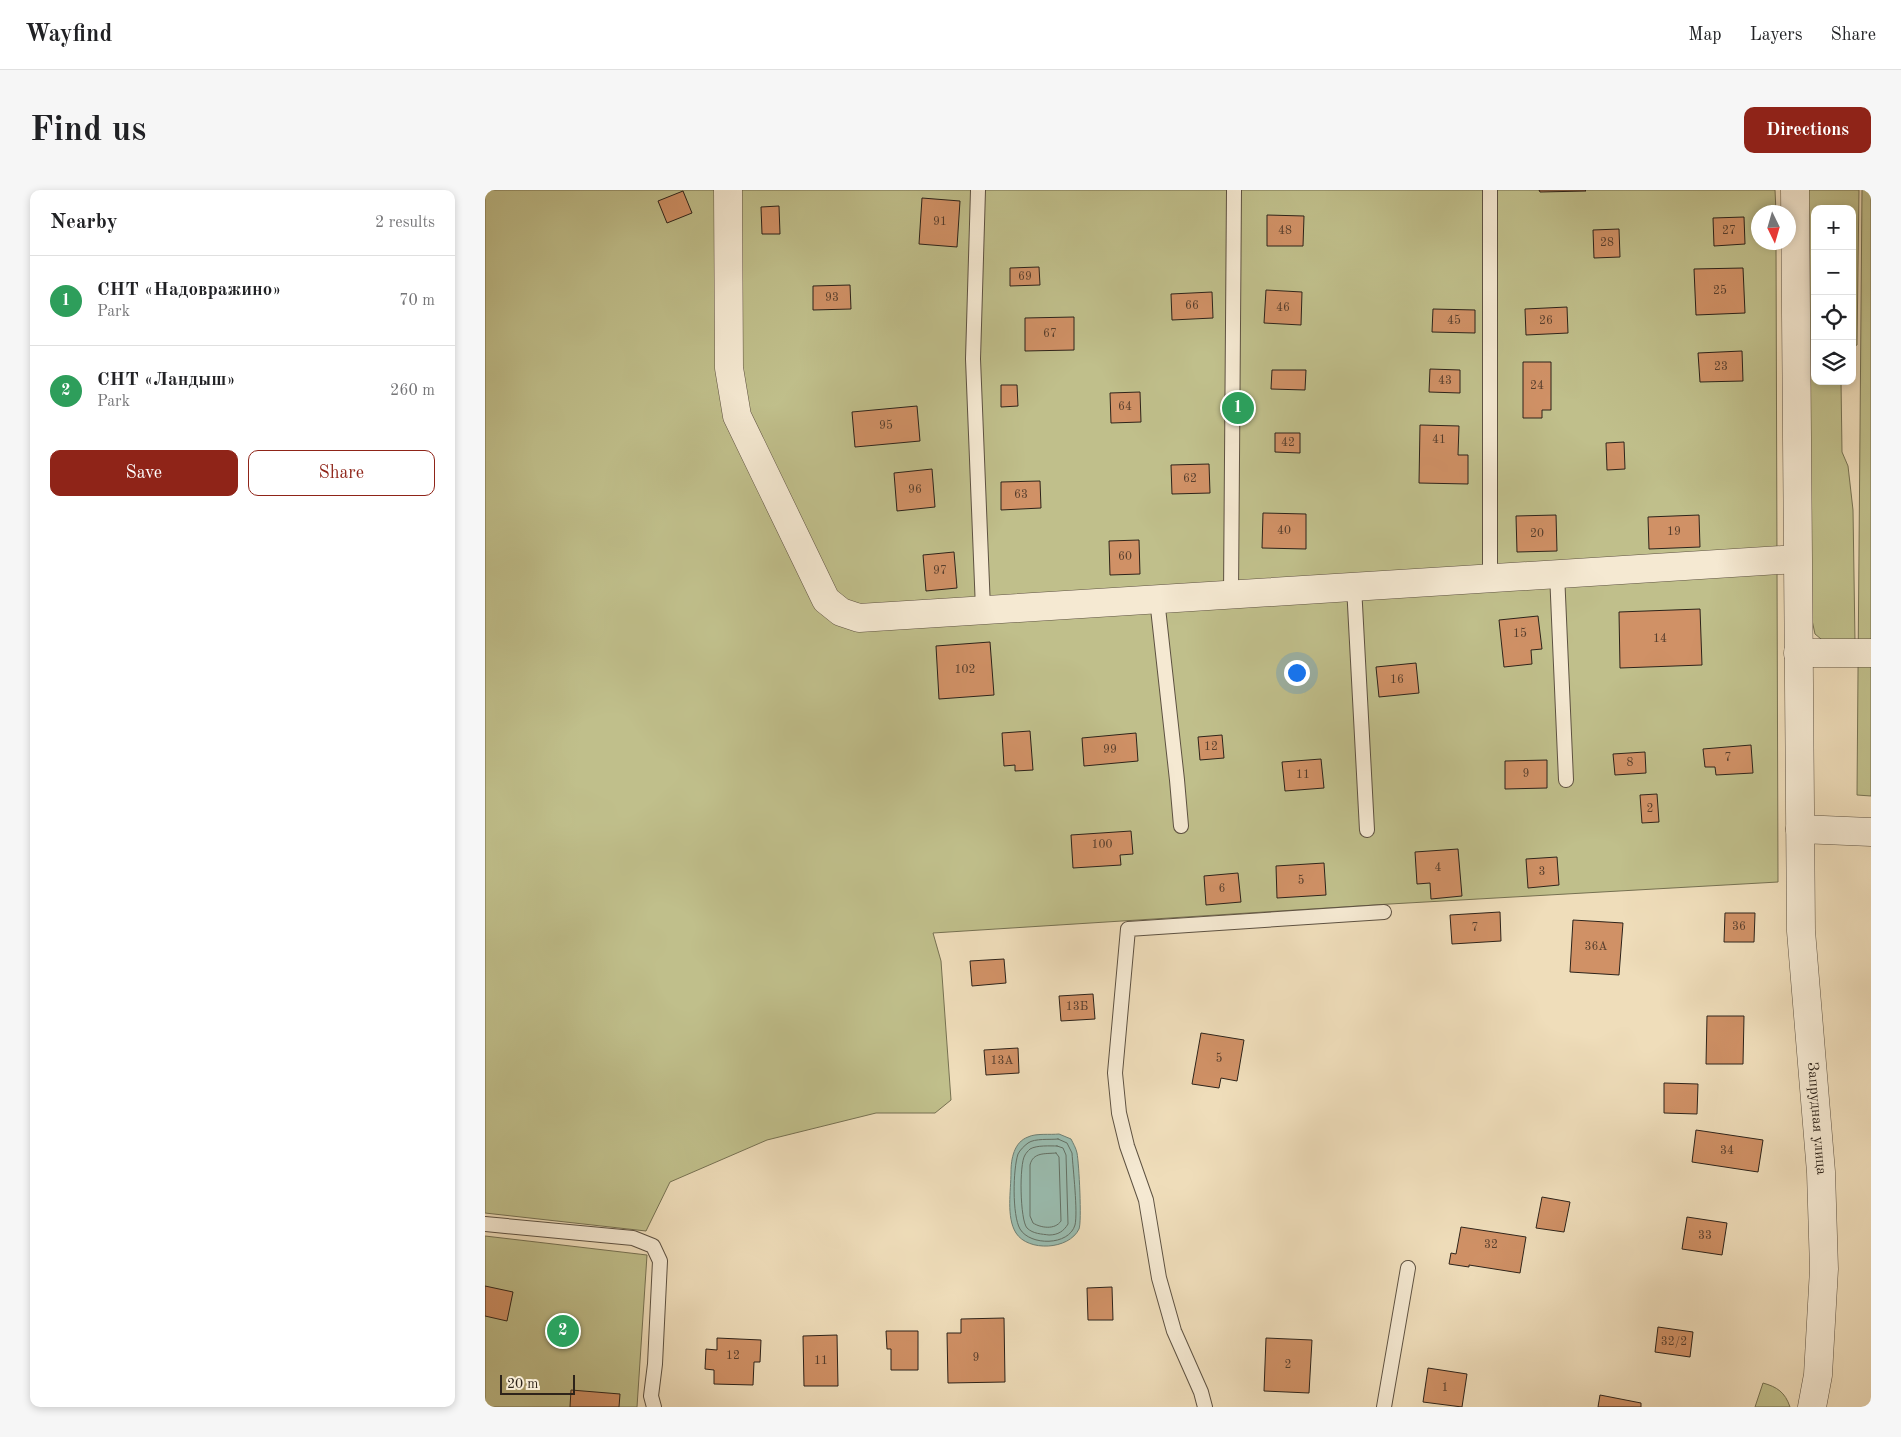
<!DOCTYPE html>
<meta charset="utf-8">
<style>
body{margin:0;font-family:"Old Standard TT",serif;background:#f6f6f6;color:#202124}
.controls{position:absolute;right:15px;top:15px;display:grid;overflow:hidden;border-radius:10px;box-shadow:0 2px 8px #0003}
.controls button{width:45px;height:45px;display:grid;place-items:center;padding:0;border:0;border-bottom:1px solid #e0e0e0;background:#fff;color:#202124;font:25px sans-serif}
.compass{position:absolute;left:1266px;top:15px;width:45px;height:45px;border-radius:50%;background:#fff;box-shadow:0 2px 8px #0003;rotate:175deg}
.scale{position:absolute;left:15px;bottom:12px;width:75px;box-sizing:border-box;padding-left:5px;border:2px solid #2d231a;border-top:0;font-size:14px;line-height:18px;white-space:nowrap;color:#2d231a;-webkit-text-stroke:4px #f5e9d2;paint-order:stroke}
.you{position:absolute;left:811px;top:482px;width:18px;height:18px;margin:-12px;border:4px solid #fff;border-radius:50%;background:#1a73e8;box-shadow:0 0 0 8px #1a73e833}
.badge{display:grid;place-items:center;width:32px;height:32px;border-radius:50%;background:#8f2418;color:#fff;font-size:16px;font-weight:700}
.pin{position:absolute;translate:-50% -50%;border:2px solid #fff;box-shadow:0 1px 5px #0006}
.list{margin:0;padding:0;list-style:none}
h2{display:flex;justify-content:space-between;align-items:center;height:65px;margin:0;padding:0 20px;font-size:21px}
h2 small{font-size:16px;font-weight:400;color:#757577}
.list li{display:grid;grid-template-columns:32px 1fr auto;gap:15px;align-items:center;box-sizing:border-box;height:90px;padding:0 20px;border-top:1px solid #e0e0e0}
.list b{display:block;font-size:19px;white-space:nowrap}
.list p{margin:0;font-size:16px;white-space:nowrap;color:#757577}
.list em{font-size:16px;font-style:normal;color:#757577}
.actions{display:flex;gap:10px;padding:15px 20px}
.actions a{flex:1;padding:11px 0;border:1px solid #8f2418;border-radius:10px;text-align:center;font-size:18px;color:#8f2418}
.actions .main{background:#8f2418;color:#fff}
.icon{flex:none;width:28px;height:28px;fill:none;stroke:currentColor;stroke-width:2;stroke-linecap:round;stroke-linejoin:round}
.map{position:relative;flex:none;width:1386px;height:1217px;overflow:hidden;border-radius:10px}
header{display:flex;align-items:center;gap:30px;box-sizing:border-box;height:70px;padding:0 25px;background:#fff;border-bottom:1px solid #e0e0e0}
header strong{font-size:24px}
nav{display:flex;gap:28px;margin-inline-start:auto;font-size:18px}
.intro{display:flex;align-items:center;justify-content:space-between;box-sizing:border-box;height:120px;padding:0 30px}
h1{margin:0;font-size:35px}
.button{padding:12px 22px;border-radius:10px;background:#8f2418;color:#fff;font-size:18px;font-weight:700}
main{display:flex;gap:30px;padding:0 30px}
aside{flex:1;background:#fff;border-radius:10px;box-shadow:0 2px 8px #0003}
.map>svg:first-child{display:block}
</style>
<header>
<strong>Wayfind</strong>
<nav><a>Map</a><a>Layers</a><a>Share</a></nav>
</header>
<div class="intro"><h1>Find us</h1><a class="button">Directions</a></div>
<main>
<aside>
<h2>Nearby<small>2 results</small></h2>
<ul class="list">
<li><span class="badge" style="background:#2e9e5b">1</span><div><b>СНТ «Надовражино»</b><p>Park</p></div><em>70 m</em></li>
<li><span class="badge" style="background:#2e9e5b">2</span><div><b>СНТ «Ландыш»</b><p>Park</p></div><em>260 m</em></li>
</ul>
<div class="actions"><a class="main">Save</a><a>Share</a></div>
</aside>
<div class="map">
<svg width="1386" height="1217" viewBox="0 0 1386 1217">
<rect width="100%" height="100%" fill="#efddba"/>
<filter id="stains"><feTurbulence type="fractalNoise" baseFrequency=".004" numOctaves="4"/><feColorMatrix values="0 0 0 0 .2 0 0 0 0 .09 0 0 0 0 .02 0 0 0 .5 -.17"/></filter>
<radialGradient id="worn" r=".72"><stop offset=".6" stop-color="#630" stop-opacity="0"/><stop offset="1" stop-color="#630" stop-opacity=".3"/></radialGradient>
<g fill="#c0bf8b" stroke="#767152">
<polygon points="0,0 1290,0 1291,22 1274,22 1274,52 1291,53 1293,692 905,714 448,743 456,771 466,910 450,923 391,923 282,950 185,992 161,1041 0,1023"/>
<polygon points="1323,0 1374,0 1372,155 1367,157 1367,19 1330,19 1330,191 1356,191 1357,262 1363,276 1368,320 1370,452 1342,454 1330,444 1327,430"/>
<polygon points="1377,0 1386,0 1386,606 1372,605"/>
<polygon points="0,1046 162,1065 152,1217 0,1217"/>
<path d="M1278,1193c14,4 22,9 27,24h-35z"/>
</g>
<path fill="#9abcaf" stroke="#6e7f73" d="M574,944l12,5c2,4 5,9 6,14 2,10 5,69 2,76 -10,21 -51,23 -63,4 -10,-16 -5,-42 -5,-61 0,-13 3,-30 17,-35 8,-4 22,-2 31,-3z"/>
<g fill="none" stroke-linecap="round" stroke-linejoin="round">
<g stroke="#647064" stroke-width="1">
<path d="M573,949l9,4 5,10c1,16 6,59 3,72 -6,21 -45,21 -55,4 -8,-14 -7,-60 -2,-75 2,-4 6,-8 10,-11 7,-5 22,-3 30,-4z"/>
<path d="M572,956l6,2 3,7 2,69c-4,7 -10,11 -19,11 -7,-1 -16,-1 -22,-7 -7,-8 -8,-64 -2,-73 1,-2 3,-4 5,-6 7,-4 20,-3 27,-3z"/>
<path d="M571,963l3,4 2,64c-6,9 -20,7 -28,2l-3,-7v-51c3,-13 15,-11 26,-12z"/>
</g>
</g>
<g fill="#d09166" stroke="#2d231a">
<polygon points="1054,0 1100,0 1101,1 1055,2"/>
<polygon points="198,1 207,23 182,33 173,11"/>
<polygon points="437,8 475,11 472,57 434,54"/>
<polygon points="294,16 295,44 277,44 276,17"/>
<polygon points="782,25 819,26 818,56 782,56"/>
<polygon points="1259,27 1260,54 1229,56 1228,28"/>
<polygon points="1134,39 1135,67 1109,68 1108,40"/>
<polygon points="554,77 555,95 525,96 525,78"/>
<polygon points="1258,78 1260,123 1211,125 1209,79"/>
<polygon points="365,95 366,119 328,120 328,96"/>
<polygon points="781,100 817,102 816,135 779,133"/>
<polygon points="727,102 728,128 687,130 686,104"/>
<polygon points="1082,117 1083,143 1041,145 1040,119"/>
<polygon points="948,119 990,120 990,143 947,142"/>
<polygon points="589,127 589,160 540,161 540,128"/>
<polygon points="1257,161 1258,191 1215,192 1213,163"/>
<polygon points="1038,172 1066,172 1066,220 1057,220 1057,228 1038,228"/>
<polygon points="945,179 975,180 975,203 944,202"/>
<polygon points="787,180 821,180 820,200 786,199"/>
<polygon points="516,195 532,195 533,216 516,217"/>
<polygon points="655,202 656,232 626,233 625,203"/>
<polygon points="432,216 435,251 370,257 367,222"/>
<polygon points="935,235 974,236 973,265 983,265 983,294 934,293"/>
<polygon points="790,243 815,243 815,263 790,262"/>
<polygon points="1139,252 1140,279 1122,280 1121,253"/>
<polygon points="724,274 725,303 687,304 686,275"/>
<polygon points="447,279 450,317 412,321 409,283"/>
<polygon points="555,291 556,318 516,320 516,292"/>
<polygon points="778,323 821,324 821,359 777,358"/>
<polygon points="1071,325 1072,361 1032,362 1031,326"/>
<polygon points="1214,325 1215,357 1164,359 1163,327"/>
<polygon points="654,350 655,384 625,385 624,351"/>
<polygon points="469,362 472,398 441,401 438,365"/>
<polygon points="1215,419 1217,475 1135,478 1134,422"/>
<polygon points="1053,426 1057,459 1046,460 1047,474 1019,477 1014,430"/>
<polygon points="505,452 509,505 454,509 451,456"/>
<polygon points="931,473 934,503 894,507 891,477"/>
<polygon points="545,541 548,580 530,581 530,575 519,576 517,543"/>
<polygon points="651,543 653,571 599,576 597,548"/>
<polygon points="737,545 739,568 715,570 713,547"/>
<polygon points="1266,555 1268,583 1231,585 1230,577 1220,577 1218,559"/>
<polygon points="1160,562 1161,583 1130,585 1128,564"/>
<polygon points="836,569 839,598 800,601 797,572"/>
<polygon points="1062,570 1062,598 1020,599 1020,571"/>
<polygon points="1172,604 1174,632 1157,633 1155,605"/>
<polygon points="646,641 648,664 635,665 636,675 588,678 586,645"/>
<polygon points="973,659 977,706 946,709 945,693 932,694 930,662"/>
<polygon points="1072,667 1074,695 1043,698 1041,669"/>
<polygon points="839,673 841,705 792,708 791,676"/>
<polygon points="753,683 756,712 721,715 719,686"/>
<polygon points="1015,722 1016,751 967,754 965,725"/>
<polygon points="1240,723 1270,723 1269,752 1239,752"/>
<polygon points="1088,730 1138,733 1134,785 1085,782"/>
<polygon points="519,769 521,793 487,796 485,771"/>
<polygon points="608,804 610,829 576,831 574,806"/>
<polygon points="1222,826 1259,826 1258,874 1221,874"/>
<polygon points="716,843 759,850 752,891 736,888 734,898 707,894"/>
<polygon points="533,858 534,883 501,885 499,860"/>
<polygon points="1179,893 1213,894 1212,924 1179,923"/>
<polygon points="1211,940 1278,950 1273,982 1207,972"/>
<polygon points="1057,1007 1085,1012 1079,1042 1051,1038"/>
<polygon points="1202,1027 1242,1033 1237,1065 1197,1059"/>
<polygon points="976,1037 1041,1047 1035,1083 984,1075 984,1077 964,1074 966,1063 971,1064"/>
<polygon points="0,1096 28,1102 22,1131 0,1126"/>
<polygon points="627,1097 628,1130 603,1130 602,1098"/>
<polygon points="519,1128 520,1192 463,1193 462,1143 476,1143 476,1129"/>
<polygon points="1173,1137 1208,1142 1205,1167 1170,1162"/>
<polygon points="401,1141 433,1141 433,1180 406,1180 406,1159 402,1159"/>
<polygon points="352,1145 353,1196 319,1196 318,1146"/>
<polygon points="232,1148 276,1150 275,1172 269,1172 268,1195 229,1194 229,1180 220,1179 221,1159 232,1160"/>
<polygon points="781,1148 827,1150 824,1203 779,1201"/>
<polygon points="943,1178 982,1184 977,1217 938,1212"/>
<polygon points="86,1200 135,1204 134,1217 85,1217"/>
<polygon points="1115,1205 1156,1213 1156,1217 1113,1217"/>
</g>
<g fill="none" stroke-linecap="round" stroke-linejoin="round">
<defs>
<g id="lane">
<polyline points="493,0 488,169 498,419"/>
<polyline points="1005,0 1005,388"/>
<polyline points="1072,383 1081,590"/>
<polyline points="869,396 882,640"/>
<polyline points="746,405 749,0"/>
<polyline points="672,409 692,590 696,636"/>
<polyline points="0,1034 148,1048 168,1056 175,1071 170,1174 166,1206 169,1217"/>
<polyline points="720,1217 716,1202 689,1141 674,1088 661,1010 642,956 634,923 630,883 643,739 899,722"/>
<polyline points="899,1217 923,1078"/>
</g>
<g id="street">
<polyline points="243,0 244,178 252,226 341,410 356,422 374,428 1312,369"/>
<path id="s1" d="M1310,0l6,741 20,241 3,97 -6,106 -6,32"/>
<polyline points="1313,463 1386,463"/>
<polyline points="1315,639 1386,642"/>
</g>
</defs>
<use href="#lane" stroke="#5e5242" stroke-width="16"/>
<use href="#street" stroke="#5e5242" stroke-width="29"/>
<use href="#lane" stroke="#f5e9d2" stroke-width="14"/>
<use href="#street" stroke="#f5e9d2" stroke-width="28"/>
</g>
<g text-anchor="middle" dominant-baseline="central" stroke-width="4" stroke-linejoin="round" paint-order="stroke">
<g font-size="12" fill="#563e2d">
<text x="455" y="32">91</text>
<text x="800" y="41">48</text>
<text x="1244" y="41">27</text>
<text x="1122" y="53">28</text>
<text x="540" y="87">69</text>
<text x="1235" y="101">25</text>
<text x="347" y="108">93</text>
<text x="707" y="116">66</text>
<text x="798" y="118">46</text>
<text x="969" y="131">45</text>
<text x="1061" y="131">26</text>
<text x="565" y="144">67</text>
<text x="1236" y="177">23</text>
<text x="960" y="191">43</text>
<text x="1052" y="196">24</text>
<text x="640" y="217">64</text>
<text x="401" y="236">95</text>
<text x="954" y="250">41</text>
<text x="803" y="253">42</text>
<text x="705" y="289">62</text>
<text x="430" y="300">96</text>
<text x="536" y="305">63</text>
<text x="799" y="341">40</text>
<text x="1189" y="342">19</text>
<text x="1052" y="344">20</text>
<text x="640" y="367">60</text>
<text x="455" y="381">97</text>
<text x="1035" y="444">15</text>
<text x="1175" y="449">14</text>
<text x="480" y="480">102</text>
<text x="912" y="490">16</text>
<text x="726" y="557">12</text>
<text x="625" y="560">99</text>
<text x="1243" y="568">7</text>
<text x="1145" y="573">8</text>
<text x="1041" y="584">9</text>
<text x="818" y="585">11</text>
<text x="1165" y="619">2</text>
<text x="617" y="655">100</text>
<text x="953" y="678">4</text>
<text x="1057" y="682">3</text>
<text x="816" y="691">5</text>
<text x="737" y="699">6</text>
<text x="1254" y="737">36</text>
<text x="990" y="738">7</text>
<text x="1111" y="757">36А</text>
<text x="592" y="817">13Б</text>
<text x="734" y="869">5</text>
<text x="517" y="871">13А</text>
<text x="1242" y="961">34</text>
<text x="1220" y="1046">33</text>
<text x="1006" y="1055">32</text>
<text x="1189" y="1152">32/2</text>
<text x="248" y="1166">12</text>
<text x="491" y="1168">9</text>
<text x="336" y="1171">11</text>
<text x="803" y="1175">2</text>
<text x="960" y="1198">1</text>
</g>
<g font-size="15" fill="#2d231a" stroke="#f5e9d2">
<text stroke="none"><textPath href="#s1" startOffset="929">Запрудная улица</textPath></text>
</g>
</g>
<rect width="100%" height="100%" filter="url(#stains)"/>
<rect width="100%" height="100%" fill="url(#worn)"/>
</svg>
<div class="controls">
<button>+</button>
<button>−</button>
<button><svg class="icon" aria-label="locate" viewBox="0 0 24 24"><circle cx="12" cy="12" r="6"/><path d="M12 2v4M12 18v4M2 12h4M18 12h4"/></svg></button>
<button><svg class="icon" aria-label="layers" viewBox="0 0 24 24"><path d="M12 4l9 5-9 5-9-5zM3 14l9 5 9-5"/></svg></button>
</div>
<svg class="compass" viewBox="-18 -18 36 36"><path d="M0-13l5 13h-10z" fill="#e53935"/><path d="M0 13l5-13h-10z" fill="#757577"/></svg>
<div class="scale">20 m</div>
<div class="you"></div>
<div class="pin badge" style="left:753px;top:218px;background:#2e9e5b">1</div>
<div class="pin badge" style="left:78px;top:1141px;background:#2e9e5b">2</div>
</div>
</main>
